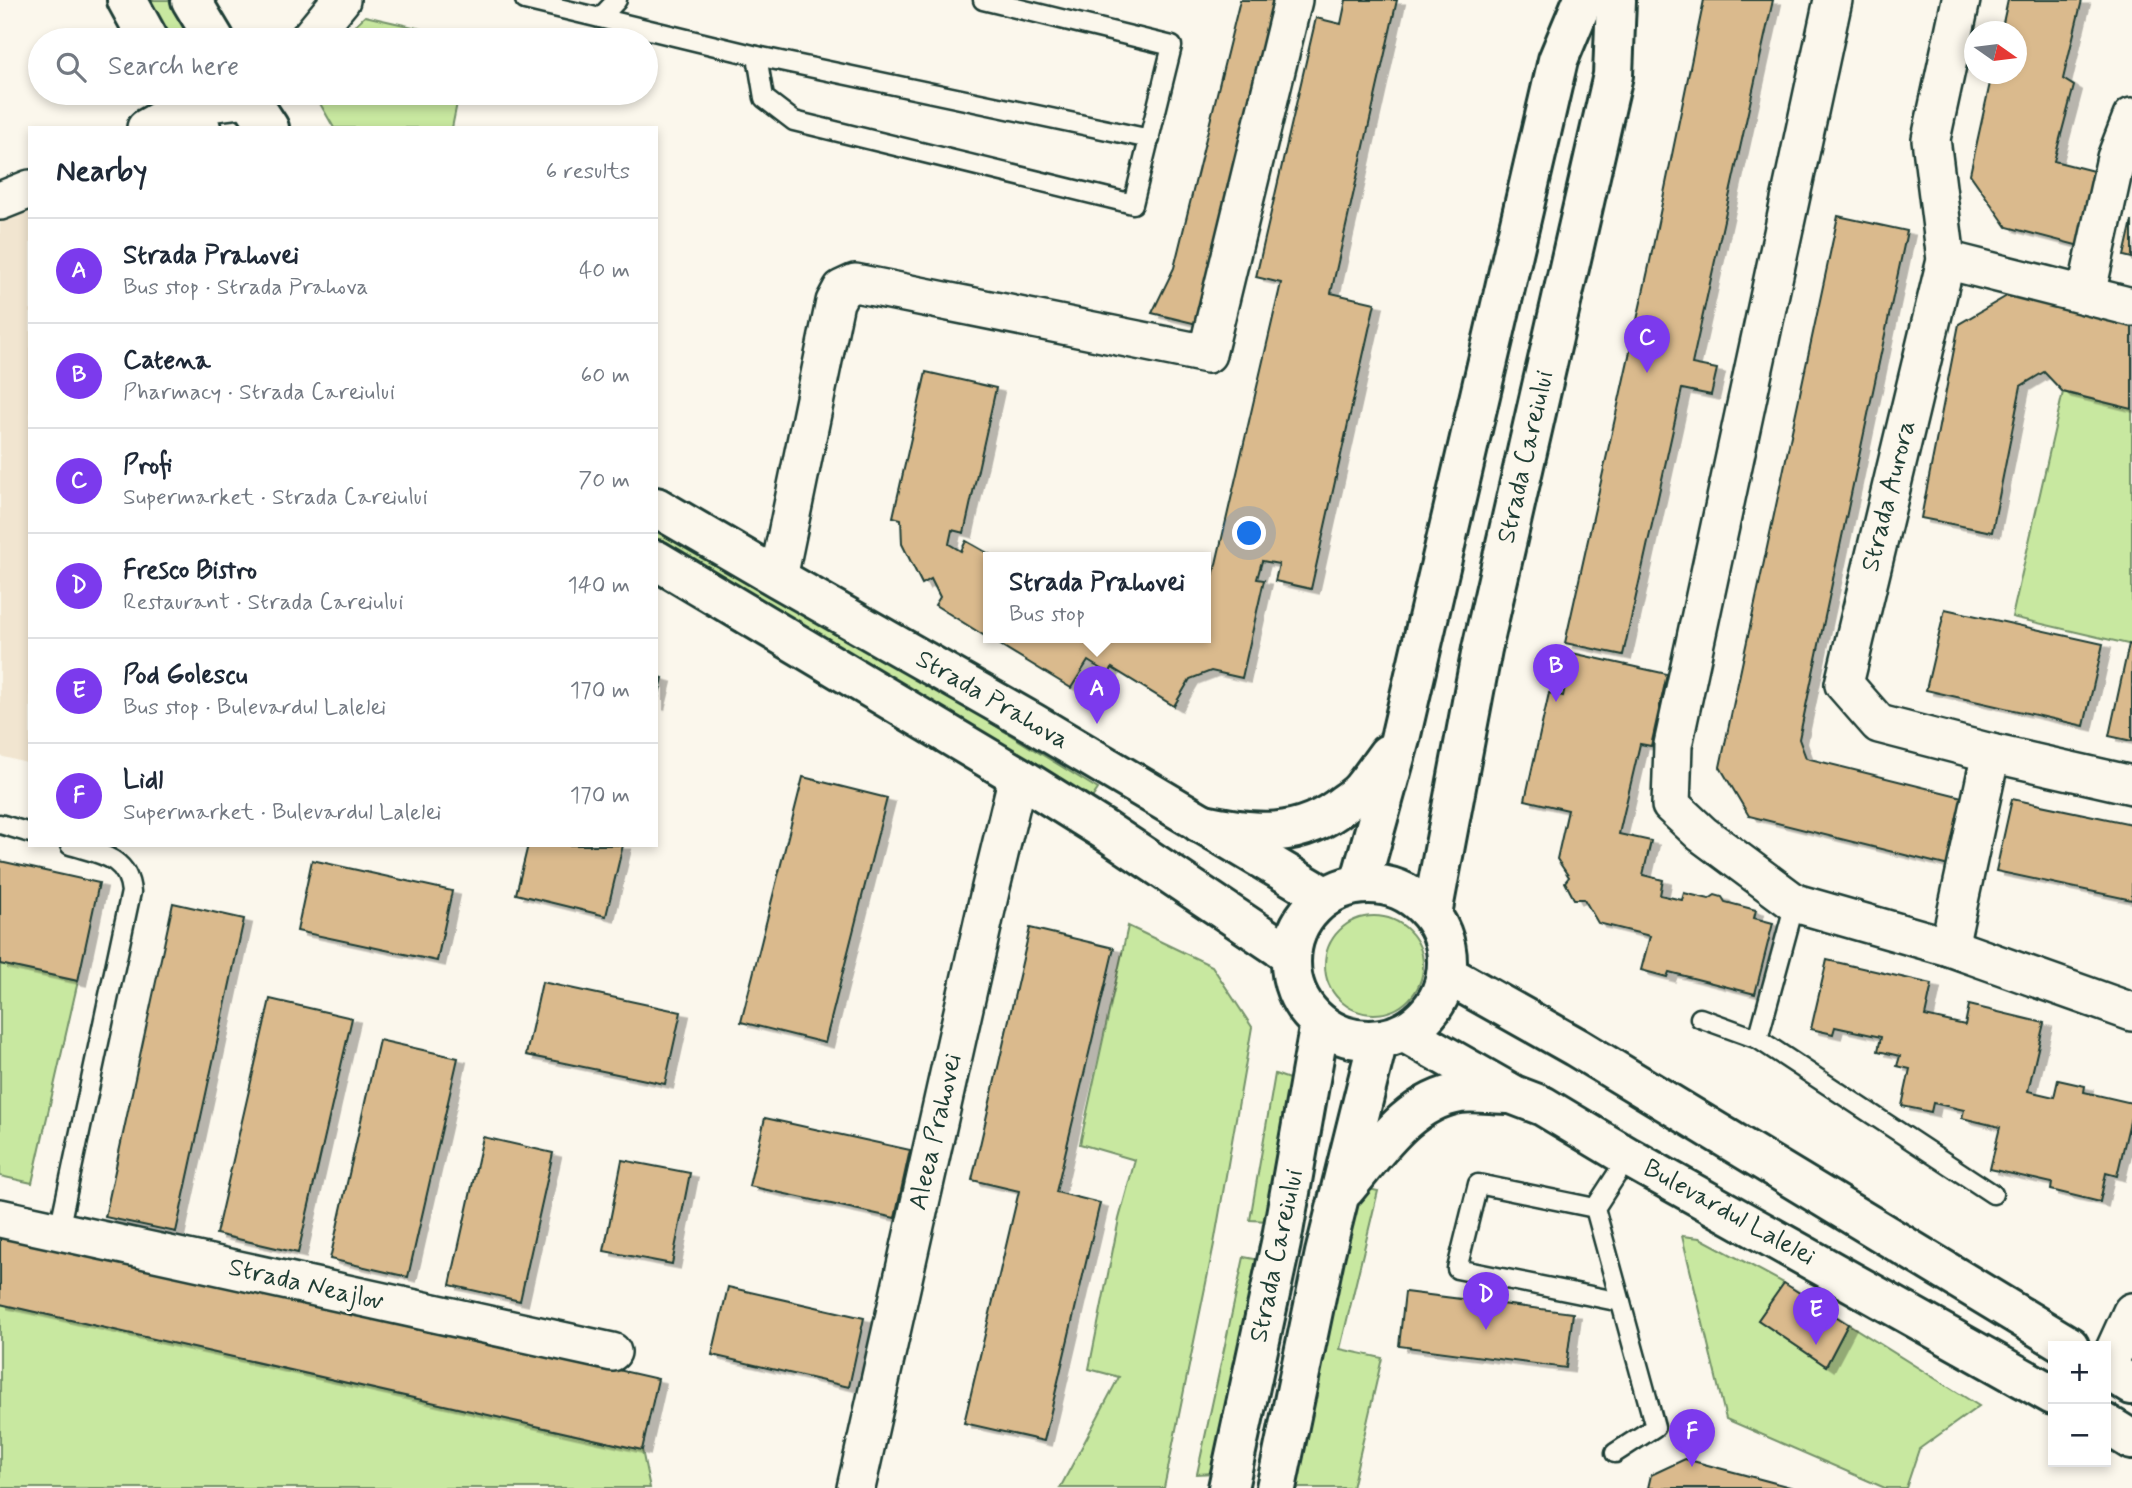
<!DOCTYPE html>
<meta charset="utf-8">
<style>
body{margin:0;font-family:Mynerve,sans-serif;background:#f2f2f3;color:#1f2937}
.controls{position:absolute;right:21px;bottom:21px;display:grid;overflow:hidden;border-radius:0px;box-shadow:0 4px 10px #0003}
.controls button{width:63px;height:63px;display:grid;place-items:center;padding:0;border:0;border-bottom:2px solid #e0e1e3;background:#fff;color:#1f2937;font:35px sans-serif}
.compass{position:absolute;left:1964px;top:21px;width:63px;height:63px;border-radius:50%;background:#fff;box-shadow:0 4px 10px #0003;rotate:104deg}
.you{position:absolute;left:1250px;top:534px;width:24px;height:24px;margin:-18px;border:5px solid #fff;border-radius:50%;background:#1a73e8;box-shadow:0 0 0 10px #1a73e833}
.badge{display:grid;place-items:center;width:46px;height:46px;border-radius:50%;background:#7c3aed;color:#fff;font-size:23px;font-weight:700}
.pin{position:absolute;translate:-50% -58px;filter:drop-shadow(0 2px 4px #0008)}
.pin::after{content:'';position:absolute;top:37px;width:24px;height:21px;background:inherit;clip-path:polygon(0 0,100% 0,50% 100%)}
.popup{position:absolute;left:983px;top:552px;width:228px;height:91px;box-sizing:border-box;display:grid;place-content:center;border-radius:0px;background:#fff;filter:drop-shadow(0 2px 5px #0005);font-size:23px;white-space:nowrap;color:#747a83}
.popup b{font-size:26px;color:#1f2937}
.popup::after{content:'';position:absolute;left:50%;top:100%;margin-left:-14px;border:14px solid transparent;border-top-color:#fff}
.list{margin:0;padding:0;list-style:none}
h2{display:flex;justify-content:space-between;align-items:center;height:91px;margin:0;padding:0 28px;font-size:30px}
h2 small{font-size:23px;font-weight:400;color:#747a83}
.list li{display:grid;grid-template-columns:46px 1fr auto;gap:21px;align-items:center;box-sizing:border-box;height:105px;padding:0 28px;border-top:2px solid #e0e1e3}
.list b{display:block;font-size:26px;white-space:nowrap}
.list p{margin:0;font-size:23px;white-space:nowrap;color:#747a83}
.list em{font-size:23px;font-style:normal;color:#747a83}
.icon{flex:none;width:38px;height:38px;fill:none;stroke:currentColor;stroke-width:2;stroke-linecap:round;stroke-linejoin:round}
.map{position:relative;flex:none;width:2132px;height:1488px;overflow:hidden}
.search{position:absolute;background:#fff;box-shadow:0 4px 10px #0003;left:28px;top:28px;width:630px;height:77px;display:flex;align-items:center;gap:18px;box-sizing:border-box;padding:0 24px;border-radius:38px;color:#747a83;font-size:26px}
.panel{position:absolute;background:#fff;box-shadow:0 4px 10px #0003;left:28px;top:126px;width:630px;height:721px;border-radius:0px}
.map>svg:first-child{display:block}
</style>
<div class="map">
<svg width="2132" height="1488" viewBox="0 0 2132 1488">
<defs>
<filter id="shadow"><feDropShadow dx="8" dy="4.5" stdDeviation="0" flood-color="#0004"/></filter>
</defs>
<rect width="100%" height="100%" fill="#fbf7ec"/>
<filter id="ink" filterUnits="userSpaceOnUse"><feTurbulence type="fractalNoise" baseFrequency=".0143" numOctaves="2"/><feDisplacementMap in="SourceGraphic" scale="14" xChannelSelector="R" yChannelSelector="G"/><feConvolveMatrix kernelMatrix="1 2 1 2 8 2 1 2 1" color-interpolation-filters="sRGB"/></filter>
<g filter="url(#ink)">
<polygon fill="#f1e5d0" points="30,206 30,764 0,756 0,218"/>
<g fill="#c8e8a0" stroke="#74926a" stroke-width="2">
<polygon points="145,0 169,0 192,40 168,40"/>
<polygon points="365,16 470,40 339,40"/>
<polygon points="314,93 459,93 452,128 334,128"/>
<polygon points="2063,392 2132,409 2132,645 2012,617"/>
<polygon points="656,522 746,572 1098,789 1088,804 656,553"/>
<circle cx="1374" cy="965" r="49"/>
<polygon points="1128,926 1212,966 1252,1027 1214,1244 1164,1488 1060,1488 1119,1377 1089,1369 1119,1219 1135,1160 1080,1144"/>
<polygon points="0,964 78,981 32,1183 0,1176"/>
<polygon points="1275,1074 1292,1080 1269,1221 1250,1220"/>
<polygon points="1355,1186 1378,1191 1340,1349 1382,1358 1352,1488 1289,1488"/>
<polygon points="1682,1236 1700,1238 1784,1283 1758,1320 1826,1366 1848,1324 1979,1406 1919,1449 1906,1488 1885,1488 1726,1419"/>
<polygon points="1244,1257 1260,1260 1214,1473 1197,1474"/>
<polygon points="0,1304 642,1450 650,1488 0,1488"/>
</g>
<g fill="#daba8d" stroke="#1f3d34" stroke-width="2" filter="url(#shadow)">
<polygon points="1240,0 1276,0 1197,324 1152,313 1174,268"/>
<polygon points="1346,0 1397,0 1331,293 1375,303 1311,589 1275,581 1279,564 1262,561 1257,579 1264,580 1242,678 1211,671 1190,679 1174,706 1112,668 1109,674 1088,661 1071,688 989,638 1206,638 1206,607 1281,283 1256,277 1316,18 1341,24"/>
<polygon points="1704,0 1773,0 1692,364 1717,369 1711,395 1682,389 1623,655 1565,643 1649,266"/>
<polygon points="2008,0 2082,0 2063,79 2074,86 2054,161 2113,176 2095,250 2007,227 1970,174 1992,74 2016,74 2016,32 2001,32"/>
<polygon points="1838,216 1907,231 1799,739 1806,758 1970,799 1953,867 1749,816 1720,767"/>
<polygon points="2132,221 2132,258 2124,256"/>
<polygon points="2019,289 2132,316 2132,409 2063,392 2044,372 2021,386 1992,532 1921,518 1959,324"/>
<polygon points="926,372 996,388 964,533 952,530 949,544 961,551 966,541 996,558 988,558 988,638 935,605 940,597 931,579 922,584 902,544 901,519 893,517"/>
<polygon points="1945,609 2103,644 2084,726 1926,690"/>
<polygon points="2129,644 2132,645 2132,741 2109,736"/>
<polygon points="1572,653 1667,674 1651,746 1640,744 1619,834 1651,841 1643,875 1663,880 1660,895 1682,900 1684,893 1709,899 1715,895 1722,897 1725,902 1756,910 1754,918 1773,923 1755,994 1669,972 1667,977 1641,970 1650,936 1598,923 1584,899 1574,899 1565,882 1569,877 1557,859 1568,810 1525,800 1549,693 1563,696"/>
<polygon points="656,676 663,678 656,706"/>
<polygon points="803,777 887,798 825,1043 741,1022"/>
<polygon points="2012,799 2132,824 2132,900 1996,871"/>
<polygon points="528,845 623,845 606,916 516,894"/>
<polygon points="312,860 452,891 437,961 297,931"/>
<polygon points="0,861 99,883 78,981 0,964"/>
<polygon points="173,903 244,919 176,1232 105,1217"/>
<polygon points="1030,928 1114,948 1056,1192 1100,1203 1044,1441 964,1423 1019,1191 972,1180"/>
<polygon points="1827,960 1932,984 1925,1016 1965,1025 1969,1005 2044,1023 2028,1091 2054,1097 2058,1080 2085,1086 2084,1092 2132,1103 2132,1113 2117,1176 2106,1173 2100,1202 2051,1190 2052,1183 1990,1169 2000,1127 1962,1118 1964,1110 1933,1103 1931,1112 1902,1106 1910,1069 1897,1066 1900,1056 1878,1051 1881,1037 1835,1027 1833,1034 1811,1029"/>
<polygon points="542,982 681,1012 665,1084 526,1055"/>
<polygon points="270,999 352,1018 298,1253 216,1234"/>
<polygon points="379,1040 458,1058 408,1277 330,1259"/>
<polygon points="765,1118 910,1150 895,1218 749,1186"/>
<polygon points="483,1137 553,1153 520,1301 450,1285"/>
<polygon points="622,1160 690,1173 672,1264 604,1251"/>
<polygon points="0,1229 658,1379 642,1450 0,1304"/>
<polygon points="1784,1283 1848,1324 1826,1366 1758,1320"/>
<polygon points="728,1287 864,1318 849,1387 712,1355"/>
<polygon points="1405,1292 1573,1313 1566,1368 1399,1346"/>
<polygon points="1685,1459 1794,1488 1648,1488 1651,1475"/>
</g>
<g fill="none" stroke-linecap="round" stroke-linejoin="round">
<defs>
<g id="service">
<polyline points="525,0 600,18 617,0"/>
<polyline points="600,18 757,56 1150,139"/>
<polyline points="757,56 764,98 794,121 1133,204 1172,46 983,0"/>
<polyline points="0,824 30,833"/>
<polyline points="1700,1018 1758,1039 1993,1194"/>
<polyline points="1758,1039 1795,903"/>
<polyline points="1595,1208 1478,1184 1457,1269 1621,1302"/>
<path d="M59,1230l72,-338c-3,-36 -32,-38 -61,-47"/>
<polyline points="1615,1453 1655,1427 1595,1208 1628,1157"/>
</g>
<g id="minor">
<polyline points="1833,0 1673,745 1671,805 1702,834 1795,903 1949,947 2132,1012"/>
<polyline points="1961,0 1931,139 1946,260 1844,684 1879,724 1991,753 2132,785"/>
<polyline points="308,40 341,0"/>
<polyline points="146,128 185,106 249,98 254,93"/>
<polyline points="0,201 30,189"/>
<polyline points="1946,260 2132,307"/>
<polyline points="2086,295 2116,158 2132,117"/>
<polyline points="778,578 835,302 842,289 855,283 1207,354 1293,0"/>
<polyline points="1949,947 1991,753"/>
<polyline points="0,1218 612,1352"/>
<polyline points="2106,1369 2132,1312"/>
<polyline points="856,1488 991,887 1018,776"/>
</g>
<g id="tertiary">
<polyline points="127,0 149,40"/>
<polyline points="191,0 215,40"/>
<polyline points="178,93 201,128"/>
<polyline points="246,93 269,128"/>
<polyline points="656,507 778,578 1033,723 1326,897"/>
<polyline points="656,560 1018,776 1106,831 1291,955"/>
</g>
<g id="primary">
<path d="M1200,823c53,12 100,17 145,-20 6,-4 12,-8 17,-14 9,-11 17,-23 26,-35"/>
<polyline points="1360,883 1400,739 1558,60 1583,0"/>
<circle cx="1369" cy="962" r="78"/>
<polyline points="1432,914 1482,649 1613,75 1616,0"/>
<polyline points="1446,974 1576,1047 2069,1346"/>
<polyline points="1405,1033 1514,1095 1543,1106 1628,1157 2053,1395"/>
<path d="M1345,1189c31,-36 63,-88 115,-96 15,-2 33,1 49,1"/>
<polyline points="2106,1369 2132,1385"/>
<polyline points="2106,1424 2132,1440"/>
<polyline points="1228,1488 1281,1243 1320,1023"/>
<polyline points="1276,1488 1325,1253 1378,1040"/>
</g>
</defs>
<use href="#service" stroke="#1f3d34" stroke-width="23"/>
<use href="#minor" stroke="#1f3d34" stroke-width="42"/>
<use href="#tertiary" stroke="#1f3d34" stroke-width="44"/>
<use href="#primary" stroke="#1f3d34" stroke-width="44"/>
<use href="#service" stroke="#fbf7ec" stroke-width="18"/>
<use href="#minor" stroke="#fbf7ec" stroke-width="37"/>
<use href="#tertiary" stroke="#fbf7ec" stroke-width="38"/>
<use href="#primary" stroke="#fbf7ec" stroke-width="38"/>
</g>
</g>
<g text-anchor="middle" dominant-baseline="central" stroke-width="5" stroke-linejoin="round" paint-order="stroke">
<g font-size="26" fill="#1f3d34" stroke="#fbf7ec">
<text transform="translate(1526 457) rotate(-77)">Strada Careiului</text>
<text transform="translate(1889 496) rotate(-76)">Strada Aurora</text>
<text transform="translate(992 700) rotate(30)">Strada Prahova</text>
<text transform="translate(936 1132) rotate(-77)">Aleea Prahovei</text>
<text transform="translate(1729 1213) rotate(29)">Bulevardul Lalelei</text>
<text transform="translate(1277 1256) rotate(-78)">Strada Careiului</text>
<text transform="translate(306 1285) rotate(13)">Strada Neajlov</text>
</g>
</g>
</svg>
<div class="controls">
<button>+</button>
<button>−</button>
</div>
<svg class="compass" viewBox="-18 -18 36 36"><path d="M0-13l5 13h-10z" fill="#e53935"/><path d="M0 13l5-13h-10z" fill="#747a83"/></svg>
<div class="you"></div>
<div class="pin badge" style="left:1097px;top:724px">A</div>
<div class="popup"><b>Strada Prahovei</b>Bus stop</div>
<div class="pin badge" style="left:1556px;top:702px">B</div>
<div class="pin badge" style="left:1647px;top:373px">C</div>
<div class="pin badge" style="left:1486px;top:1330px">D</div>
<div class="pin badge" style="left:1816px;top:1345px">E</div>
<div class="pin badge" style="left:1692px;top:1467px">F</div>
<div class="search"><svg class="icon" aria-label="search" viewBox="0 0 24 24"><circle cx="10" cy="10" r="6"/><path d="M15 15l6 6"/></svg>Search here</div>
<section class="panel">
<h2>Nearby<small>6 results</small></h2>
<ul class="list">
<li><span class="badge">A</span><div><b>Strada Prahovei</b><p>Bus stop · Strada Prahova</p></div><em>40 m</em></li>
<li><span class="badge">B</span><div><b>Catena</b><p>Pharmacy · Strada Careiului</p></div><em>60 m</em></li>
<li><span class="badge">C</span><div><b>Profi</b><p>Supermarket · Strada Careiului</p></div><em>70 m</em></li>
<li><span class="badge">D</span><div><b>Fresco Bistro</b><p>Restaurant · Strada Careiului</p></div><em>140 m</em></li>
<li><span class="badge">E</span><div><b>Pod Golescu</b><p>Bus stop · Bulevardul Lalelei</p></div><em>170 m</em></li>
<li><span class="badge">F</span><div><b>Lidl</b><p>Supermarket · Bulevardul Lalelei</p></div><em>170 m</em></li>
</ul>
</section>
</div>
